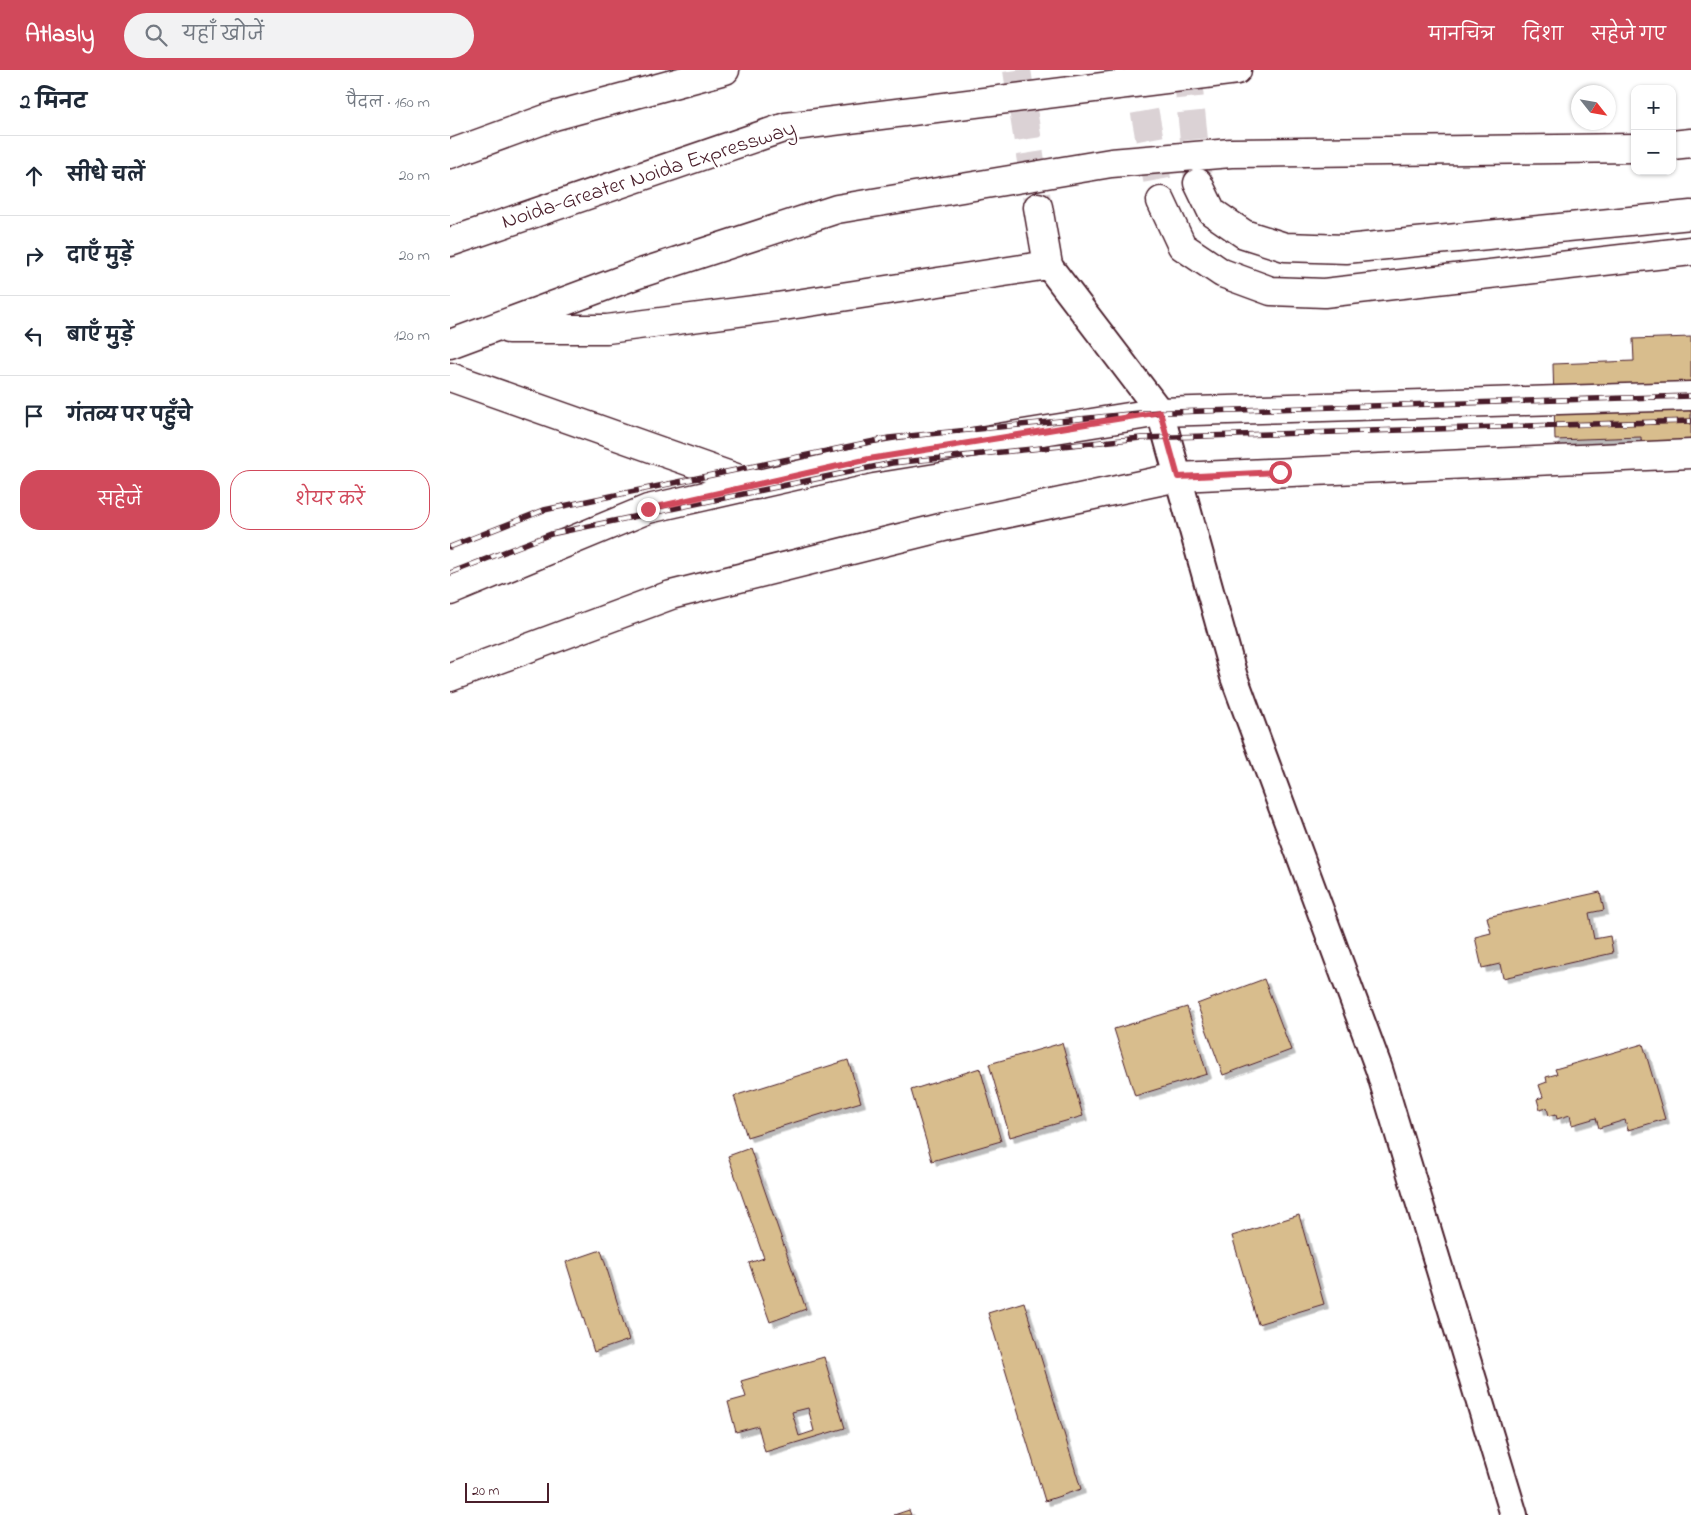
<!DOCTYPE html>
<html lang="hi">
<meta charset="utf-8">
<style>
body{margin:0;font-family:"Indie Flower","Playpen Sans Deva",sans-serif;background:#f2f2f3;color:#1f2937}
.controls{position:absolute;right:15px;top:15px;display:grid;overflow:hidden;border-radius:10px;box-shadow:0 1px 4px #0004}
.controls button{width:45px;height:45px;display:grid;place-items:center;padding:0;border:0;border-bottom:1px solid #e0e1e3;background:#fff;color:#1f2937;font:25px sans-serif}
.compass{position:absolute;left:1121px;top:15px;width:45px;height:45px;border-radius:50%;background:#fff;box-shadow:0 1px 4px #0004;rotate:121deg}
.scale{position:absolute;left:15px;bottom:12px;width:84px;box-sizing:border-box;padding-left:5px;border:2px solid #4a1f2b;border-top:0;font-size:14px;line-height:18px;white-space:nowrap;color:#4a1f2b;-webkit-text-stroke:4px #fff;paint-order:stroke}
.stop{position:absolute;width:15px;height:15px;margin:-11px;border:4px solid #d1495b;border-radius:50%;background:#fff}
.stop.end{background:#d1495b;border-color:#fff;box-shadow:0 1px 5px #0008}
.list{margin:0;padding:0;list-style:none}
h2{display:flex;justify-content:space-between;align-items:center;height:65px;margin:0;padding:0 20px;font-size:21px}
h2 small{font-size:16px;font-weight:400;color:#747a83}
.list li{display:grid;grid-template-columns:32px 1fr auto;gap:15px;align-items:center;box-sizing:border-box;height:80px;padding:0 20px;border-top:1px solid #e0e1e3}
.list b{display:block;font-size:19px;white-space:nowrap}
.list em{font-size:16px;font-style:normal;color:#747a83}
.actions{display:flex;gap:10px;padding:15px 20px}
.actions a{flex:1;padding:11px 0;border:1px solid #d1495b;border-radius:20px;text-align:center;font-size:18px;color:#d1495b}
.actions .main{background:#d1495b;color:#fff}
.icon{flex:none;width:28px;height:28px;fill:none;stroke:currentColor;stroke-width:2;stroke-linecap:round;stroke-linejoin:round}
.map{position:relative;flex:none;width:1241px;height:1445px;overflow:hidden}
header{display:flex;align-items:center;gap:30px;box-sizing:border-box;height:70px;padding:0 25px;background:#d1495b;color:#fff}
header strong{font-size:24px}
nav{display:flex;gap:28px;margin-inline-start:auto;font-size:18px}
.search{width:350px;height:45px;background:#f2f2f3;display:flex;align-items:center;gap:12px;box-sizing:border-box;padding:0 18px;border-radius:28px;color:#747a83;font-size:19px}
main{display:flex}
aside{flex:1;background:#fff}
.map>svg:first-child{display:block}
</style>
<header>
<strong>Atlasly</strong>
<div class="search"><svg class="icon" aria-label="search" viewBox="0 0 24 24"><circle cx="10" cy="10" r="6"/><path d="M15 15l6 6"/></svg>यहाँ खोजें</div>
<nav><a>मानचित्र</a><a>दिशा</a><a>सहेजे गए</a></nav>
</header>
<main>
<aside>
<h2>2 मिनट<small>पैदल · 160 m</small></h2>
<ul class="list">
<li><svg class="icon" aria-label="ahead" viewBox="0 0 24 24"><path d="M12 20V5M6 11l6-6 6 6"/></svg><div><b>सीधे चलें</b></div><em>20 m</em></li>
<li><svg class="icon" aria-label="right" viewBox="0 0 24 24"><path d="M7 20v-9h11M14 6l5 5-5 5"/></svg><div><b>दाएँ मुड़ें</b></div><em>20 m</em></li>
<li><svg class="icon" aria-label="left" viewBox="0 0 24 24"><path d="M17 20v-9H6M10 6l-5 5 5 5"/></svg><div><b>बाएँ मुड़ें</b></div><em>120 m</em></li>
<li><svg class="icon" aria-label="arrive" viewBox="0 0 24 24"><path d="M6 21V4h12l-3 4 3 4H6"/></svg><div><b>गंतव्य पर पहुँचे</b></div></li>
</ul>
<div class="actions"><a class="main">सहेजें</a><a>शेयर करें</a></div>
</aside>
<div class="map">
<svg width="1241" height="1445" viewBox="0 0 1241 1445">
<defs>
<filter id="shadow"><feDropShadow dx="4.5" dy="4.5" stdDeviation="0" flood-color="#0004"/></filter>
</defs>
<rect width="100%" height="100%" fill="#fff"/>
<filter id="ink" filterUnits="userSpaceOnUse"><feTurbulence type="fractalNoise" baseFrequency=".02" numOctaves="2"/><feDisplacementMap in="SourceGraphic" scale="10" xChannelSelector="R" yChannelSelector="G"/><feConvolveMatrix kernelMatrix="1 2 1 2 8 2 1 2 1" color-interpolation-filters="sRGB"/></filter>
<g filter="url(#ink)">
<g fill="#d8bd8d" stroke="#4a1f2b" fill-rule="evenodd" filter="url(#shadow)">
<polygon points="1241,267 1241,393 1192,394 1191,367 1105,370 1103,294 1184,291 1183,269"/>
<polygon points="1150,822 1154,840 1139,843 1144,869 1160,866 1163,883 1053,908 1050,894 1032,898 1025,867 1041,863 1037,847"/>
<polygon points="814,909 841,980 773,1005 747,934"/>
<polygon points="737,937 757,1004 685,1026 664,959"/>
<polygon points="612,973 633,1046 560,1067 539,994"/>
<polygon points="1193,974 1215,1049 1178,1060 1175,1050 1149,1058 1146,1048 1122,1055 1120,1045 1107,1049 1106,1044 1099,1046 1097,1038 1090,1040 1087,1029 1093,1027 1089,1015 1097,1012 1096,1007 1107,1004 1105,999"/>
<polygon points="398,990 411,1032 297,1067 284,1026"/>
<polygon points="530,998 551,1071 482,1091 461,1020"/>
<polygon points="300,1078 356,1239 320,1252 299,1193 314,1188 278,1086"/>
<polygon points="849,1145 874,1234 808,1254 782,1166"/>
<polygon points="151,1180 179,1270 144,1282 116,1192"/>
<polygon points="574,1232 631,1419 595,1431 538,1243"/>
<path d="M374,1287l21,71 -80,24 -7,-26 -22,6 -8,-30 18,-5 -5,-16zM358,1338l6,23 -15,5 -7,-24z"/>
<polygon points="459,1440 461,1445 444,1445"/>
</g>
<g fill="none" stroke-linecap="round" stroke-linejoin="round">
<g stroke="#dbd2d5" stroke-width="28" stroke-dasharray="28 14" stroke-linecap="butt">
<polyline points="567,0 588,137"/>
<polyline points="687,0 711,131"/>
<polyline points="737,0 748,110"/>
</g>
<defs>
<polyline id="street" points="598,195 710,342 784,607 929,999 1064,1445"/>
<g id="secondary">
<polyline points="1222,75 1241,73"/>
<polyline points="748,113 762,142 794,164 835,177 896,179 1241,145"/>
<polyline points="711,131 732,176 772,203 821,221 874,223 1241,181"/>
<polyline points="58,259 157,259 327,237 598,195 588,137"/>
<polyline points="0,274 188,204 387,139 661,93 781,83 1185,78"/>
<polyline points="0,307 306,415"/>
<polyline points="0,521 198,439 419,389 710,342 1241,326"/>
<polyline points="0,607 221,525 498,456 728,407 1241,384"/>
</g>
<g id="highway">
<polyline points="0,84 104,46 275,0"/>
<polyline points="0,172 336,57 787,0"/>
</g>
</defs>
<use href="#street" stroke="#4a1f2b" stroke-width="30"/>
<use href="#secondary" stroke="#4a1f2b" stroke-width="31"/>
<use href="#highway" stroke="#4a1f2b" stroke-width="31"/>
<use href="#street" stroke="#fff" stroke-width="26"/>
<use href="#secondary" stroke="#fff" stroke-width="28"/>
<use href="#highway" stroke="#fff" stroke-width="28"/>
<defs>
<g id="rail">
<polyline points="0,477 94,440 439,368 689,343 1241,326"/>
<polyline points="0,503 101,464 442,393 691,368 1241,351"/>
</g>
</defs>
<use href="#rail" stroke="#4a1f2b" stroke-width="5.5"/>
<use href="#rail" stroke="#fff" stroke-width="4" stroke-dasharray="11" stroke-linecap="butt"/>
</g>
</g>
<g fill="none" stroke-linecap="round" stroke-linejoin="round" filter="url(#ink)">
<polyline stroke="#d1495b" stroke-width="6" points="198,439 419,389 710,342 728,407 830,402"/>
</g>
<g text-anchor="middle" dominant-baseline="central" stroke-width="4.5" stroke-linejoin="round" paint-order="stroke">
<g font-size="22" fill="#4a1f2b" stroke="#fff">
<text transform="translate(199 106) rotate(-18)">Noida-Greater Noida Expressway</text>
</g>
</g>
</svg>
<div class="controls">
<button>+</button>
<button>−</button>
</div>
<svg class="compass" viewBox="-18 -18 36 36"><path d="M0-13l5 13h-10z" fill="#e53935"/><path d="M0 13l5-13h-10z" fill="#747a83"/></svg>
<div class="scale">20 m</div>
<div class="stop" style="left:830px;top:402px"></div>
<div class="stop end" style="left:198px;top:439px"></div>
</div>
</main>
